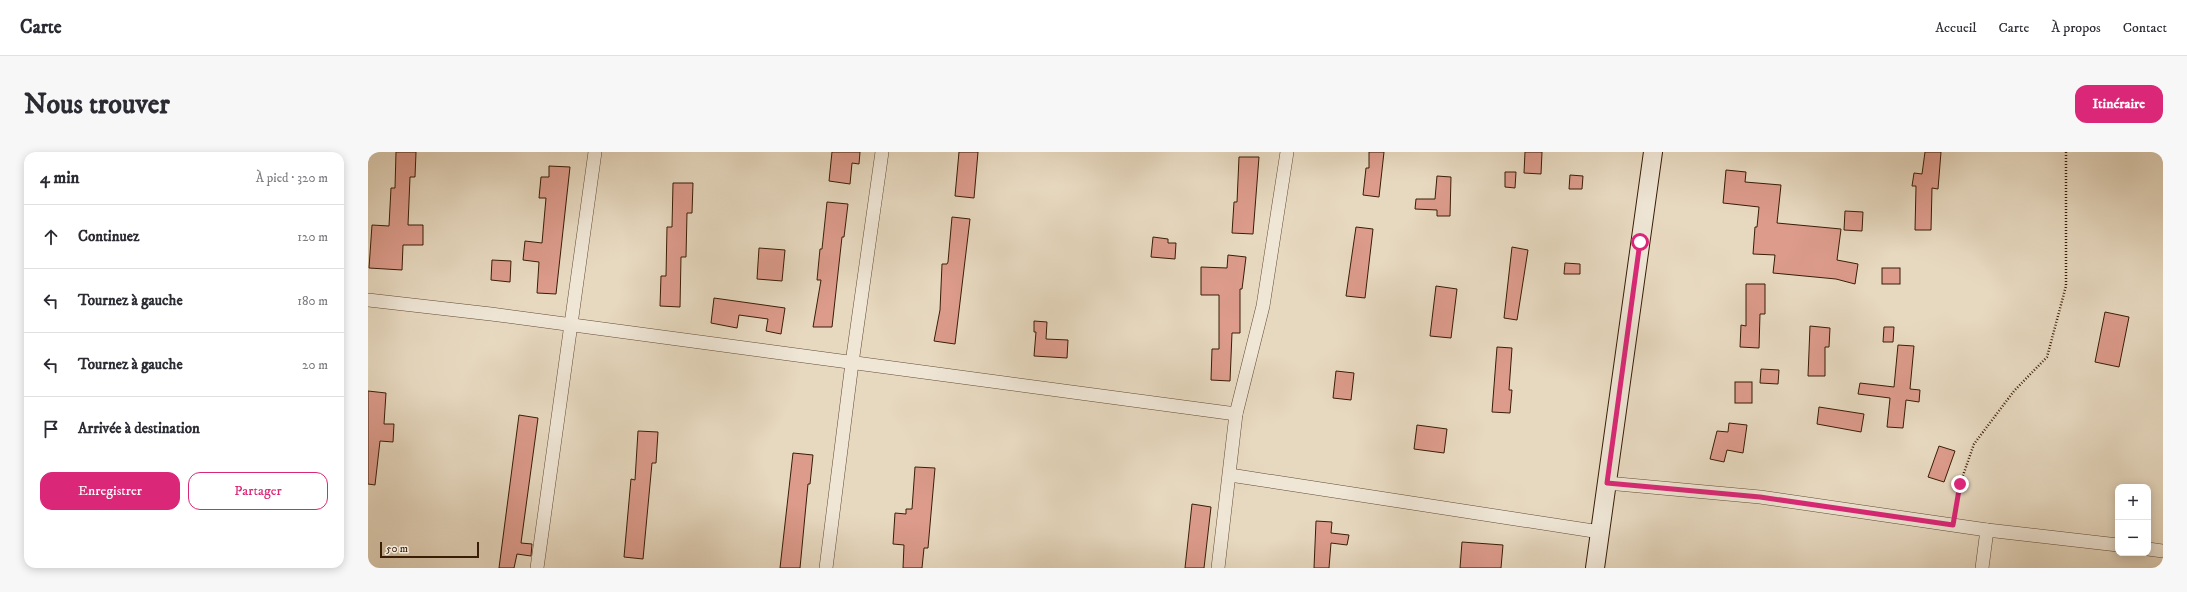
<!DOCTYPE html>
<html lang="fr">
<meta charset="utf-8">
<style>
body{margin:0;font-family:"IM FELL DW Pica",serif;background:#f7f7f7;color:#2b2b33}
.controls{position:absolute;right:12px;bottom:12px;display:grid;overflow:hidden;border-radius:8px;box-shadow:0 2px 10px #0003}
.controls button{width:36px;height:36px;display:grid;place-items:center;padding:0;border:0;border-bottom:1px solid #e1e1e2;background:#fff;color:#2b2b33;font:20px sans-serif}
.scale{position:absolute;left:12px;bottom:10px;width:99px;box-sizing:border-box;padding-left:4px;border:2px solid #391d06;border-top:0;font-size:11px;line-height:14px;white-space:nowrap;color:#391d06;-webkit-text-stroke:3px #efe6d6;paint-order:stroke}
.stop{position:absolute;width:12px;height:12px;margin:-9px;border:3px solid #db2777;border-radius:50%;background:#fff}
.stop.end{background:#db2777;border-color:#fff;box-shadow:0 1px 4px #0008}
.list{margin:0;padding:0;list-style:none}
h2{display:flex;justify-content:space-between;align-items:center;height:52px;margin:0;padding:0 16px;font-size:17px}
h2 small{font-size:13px;font-weight:400;color:#7c7c81}
.list li{display:grid;grid-template-columns:26px 1fr auto;gap:12px;align-items:center;box-sizing:border-box;height:64px;padding:0 16px;border-top:1px solid #e1e1e2}
.list b{display:block;font-size:15px;white-space:nowrap}
.list em{font-size:13px;font-style:normal;color:#7c7c81}
.actions{display:flex;gap:8px;padding:12px 16px}
.actions a{flex:1;padding:9px 0;border:1px solid #db2777;border-radius:12px;text-align:center;font-size:14px;color:#db2777}
.actions .main{background:#db2777;color:#fff}
.icon{flex:none;width:22px;height:22px;fill:none;stroke:currentColor;stroke-width:2;stroke-linecap:round;stroke-linejoin:round}
.map{position:relative;flex:none;width:1795px;height:416px;overflow:hidden;border-radius:12px}
header{display:flex;align-items:center;gap:24px;box-sizing:border-box;height:56px;padding:0 20px;background:#fff;border-bottom:1px solid #e1e1e2}
header strong{font-size:19px}
nav{display:flex;gap:22px;margin-inline-start:auto;font-size:14px}
.intro{display:flex;align-items:center;justify-content:space-between;box-sizing:border-box;height:96px;padding:0 24px}
h1{margin:0;font-size:28px}
.button{padding:10px 18px;border-radius:12px;background:#db2777;color:#fff;font-size:14px;font-weight:700}
main{display:flex;gap:24px;padding:0 24px}
aside{flex:1;background:#fff;border-radius:12px;box-shadow:0 2px 10px #0003}
.map>svg:first-child{display:block}
</style>
<header>
<strong>Carte</strong>
<nav><a>Accueil</a><a>Carte</a><a>À propos</a><a>Contact</a></nav>
</header>
<div class="intro"><h1>Nous trouver</h1><a class="button">Itinéraire</a></div>
<main>
<aside>
<h2>4 min<small>À pied · 320 m</small></h2>
<ul class="list">
<li><svg class="icon" aria-label="ahead" viewBox="0 0 24 24"><path d="M12 20V5M6 11l6-6 6 6"/></svg><div><b>Continuez</b></div><em>120 m</em></li>
<li><svg class="icon" aria-label="left" viewBox="0 0 24 24"><path d="M17 20v-9H6M10 6l-5 5 5 5"/></svg><div><b>Tournez à gauche</b></div><em>180 m</em></li>
<li><svg class="icon" aria-label="left" viewBox="0 0 24 24"><path d="M17 20v-9H6M10 6l-5 5 5 5"/></svg><div><b>Tournez à gauche</b></div><em>20 m</em></li>
<li><svg class="icon" aria-label="arrive" viewBox="0 0 24 24"><path d="M6 21V4h12l-3 4 3 4H6"/></svg><div><b>Arrivée à destination</b></div></li>
</ul>
<div class="actions"><a class="main">Enregistrer</a><a>Partager</a></div>
</aside>
<div class="map">
<svg width="1795" height="416" viewBox="0 0 1795 416">
<rect width="100%" height="100%" fill="#e7d9c0"/>
<filter id="stains"><feTurbulence type="fractalNoise" baseFrequency=".005" numOctaves="4"/><feColorMatrix values="0 0 0 0 .2 0 0 0 0 .09 0 0 0 0 .02 0 0 0 .5 -.17"/></filter>
<radialGradient id="worn" r=".72"><stop offset=".6" stop-color="#630" stop-opacity="0"/><stop offset="1" stop-color="#630" stop-opacity=".3"/></radialGradient>
<g fill="#dc9b8b" stroke="#391d06">
<polygon points="28,0 48,0 47,25 42,25 40,73 55,73 55,93 35,93 34,118 1,116 4,73 21,74 23,36 27,36"/>
<polygon points="464,0 492,0 491,12 484,11 482,32 461,29"/>
<polygon points="591,0 610,0 606,46 587,44"/>
<polygon points="1001,0 1016,0 1011,45 995,43 998,16 1001,16"/>
<polygon points="1157,0 1174,0 1173,22 1156,21"/>
<polygon points="1557,0 1573,0 1570,37 1564,36 1563,78 1547,78 1548,34 1544,34 1546,21 1554,22"/>
<polygon points="871,5 891,5 885,82 864,81 866,50 869,50"/>
<polygon points="181,14 202,15 188,142 169,141 171,110 155,108 157,89 174,91 178,46 171,46 173,25 181,25"/>
<polygon points="1358,18 1378,20 1377,30 1413,33 1409,71 1473,77 1469,108 1490,112 1487,132 1468,127 1405,121 1407,103 1385,102 1387,75 1389,75 1391,55 1355,51"/>
<polygon points="1137,20 1148,20 1147,36 1137,35"/>
<polygon points="1202,23 1215,24 1214,37 1201,37"/>
<polygon points="1069,24 1083,25 1082,64 1069,64 1069,58 1047,57 1048,47 1067,47"/>
<polygon points="305,31 325,31 324,61 319,61 318,105 313,105 312,155 292,154 293,124 298,124 299,75 304,75"/>
<polygon points="459,50 480,52 476,85 474,85 464,175 445,175 453,128 449,128 452,97 454,97"/>
<polygon points="1477,59 1495,60 1494,79 1476,78"/>
<polygon points="584,65 602,67 587,192 566,189 572,158 574,112 579,112 580,110"/>
<polygon points="988,75 1005,77 997,146 978,144"/>
<polygon points="785,85 800,87 800,91 808,91 807,107 783,105"/>
<polygon points="1144,95 1160,98 1149,168 1136,166"/>
<polygon points="391,96 417,98 414,129 389,127"/>
<polygon points="860,103 878,105 874,137 872,137 872,181 864,181 862,229 843,228 844,197 851,197 851,143 833,143 833,115 859,116"/>
<polygon points="124,108 143,109 142,130 123,128"/>
<polygon points="1197,111 1212,112 1212,122 1196,122"/>
<rect x="1514" y="116" width="18" height="16"/>
<polygon points="1378,132 1397,132 1397,162 1392,162 1391,196 1372,195 1373,173 1378,174"/>
<polygon points="1068,134 1089,137 1083,186 1062,184"/>
<polygon points="346,146 417,156 413,182 398,179 400,167 371,163 369,176 343,171"/>
<polygon points="1737,160 1761,165 1751,215 1727,210"/>
<polygon points="666,169 679,170 678,187 700,188 699,206 666,204 668,180 666,180"/>
<polygon points="1442,174 1462,176 1461,195 1457,195 1457,224 1440,224"/>
<polygon points="1516,175 1526,175 1525,190 1515,190"/>
<polygon points="1530,193 1546,194 1542,237 1552,238 1551,250 1538,248 1535,276 1519,275 1522,246 1490,242 1492,231 1526,235"/>
<polygon points="1129,195 1144,196 1141,238 1144,238 1142,261 1124,260"/>
<polygon points="1393,217 1411,218 1410,232 1392,231"/>
<polygon points="968,219 986,221 983,248 965,246"/>
<rect x="1367" y="230" width="17" height="21"/>
<polygon points="0,239 18,241 16,272 26,272 25,290 12,289 7,333 0,332"/>
<polygon points="1451,255 1496,262 1493,280 1449,272"/>
<polygon points="151,263 170,266 153,391 164,392 163,404 149,402 146,416 131,416"/>
<polygon points="1361,271 1379,273 1375,301 1359,298 1356,310 1342,307 1349,279 1360,280"/>
<polygon points="1049,273 1079,277 1076,301 1046,297"/>
<polygon points="270,279 290,280 288,311 284,311 275,407 256,405 263,327 267,328"/>
<polygon points="1571,294 1587,299 1576,330 1560,325"/>
<polygon points="425,301 445,303 442,332 440,332 432,416 412,416"/>
<polygon points="547,315 567,316 560,396 556,396 554,416 535,416 536,393 525,392 527,361 538,362 538,357 544,357"/>
<polygon points="824,352 843,355 836,416 817,416"/>
<polygon points="948,369 964,370 963,381 981,383 979,393 963,391 961,416 946,416"/>
<polygon points="1094,390 1135,393 1133,416 1092,416"/>
</g>
<g fill="none" stroke-linecap="round" stroke-linejoin="round">
<defs>
<g id="street">
<polyline points="0,148 123,162 868,262"/>
<polyline points="862,323 1232,380"/>
<polyline points="1239,331 1392,345 1619,378 1750,393"/>
<polyline points="1780,397 1795,399"/>
<polyline points="169,416 227,0"/>
<polyline points="458,416 484,211 514,0"/>
<polyline points="850,416 868,262 895,154 919,0"/>
<polyline points="1614,416 1619,378"/>
</g>
<polyline id="secondary" points="1227,416 1285,0"/>
</defs>
<use href="#street" stroke="#644c34" stroke-width="14"/>
<use href="#secondary" stroke="#391d06" stroke-width="20"/>
<polyline stroke="#391d06" stroke-width="2.5" stroke-dasharray="1 2" stroke-linecap="butt" points="1587,362 1592,332 1606,292 1646,239 1679,205 1698,134 1698,0"/>
<use href="#street" stroke="#efe6d6" stroke-width="13"/>
<use href="#secondary" stroke="#efe6d6" stroke-width="18"/>
</g>
<g fill="none" stroke-linecap="round" stroke-linejoin="round">
<polyline stroke="#db2777" stroke-width="5" points="1272,90 1239,331 1392,345 1585,373 1592,332"/>
</g>
<rect width="100%" height="100%" filter="url(#stains)"/>
<rect width="100%" height="100%" fill="url(#worn)"/>
</svg>
<div class="controls">
<button>+</button>
<button>−</button>
</div>
<div class="scale">50 m</div>
<div class="stop" style="left:1272px;top:90px"></div>
<div class="stop end" style="left:1592px;top:332px"></div>
</div>
</main>
